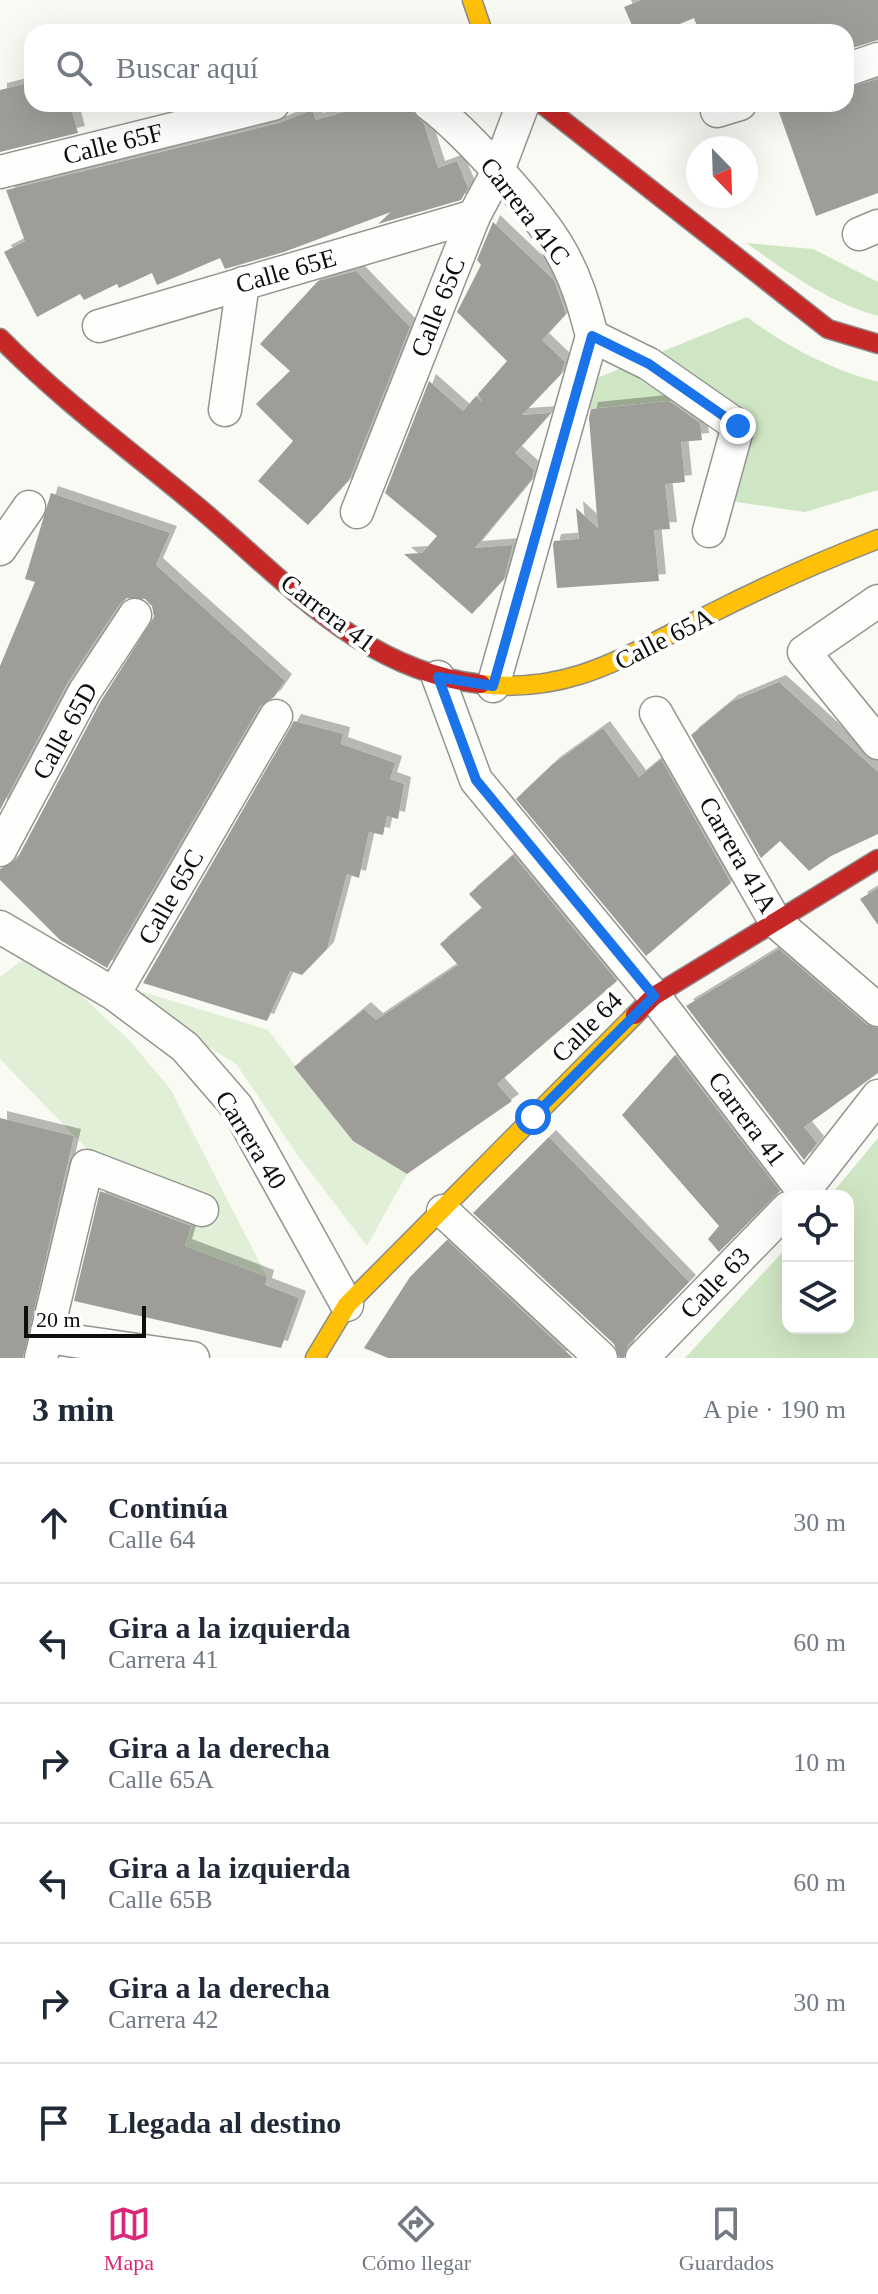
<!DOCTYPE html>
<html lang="es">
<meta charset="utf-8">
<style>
body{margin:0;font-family:"Times New Roman",serif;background:#f2f2f3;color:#1f2937}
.controls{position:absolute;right:24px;bottom:24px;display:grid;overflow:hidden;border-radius:16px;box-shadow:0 8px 32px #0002}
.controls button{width:72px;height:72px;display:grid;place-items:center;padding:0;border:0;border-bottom:2px solid #e0e1e3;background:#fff;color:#1f2937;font:40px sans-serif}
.compass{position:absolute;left:686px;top:136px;width:72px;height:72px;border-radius:50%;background:#fff;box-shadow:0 8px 32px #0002;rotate:157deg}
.scale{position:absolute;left:24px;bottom:20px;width:122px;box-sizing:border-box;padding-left:8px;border:4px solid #0e0e0e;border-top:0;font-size:22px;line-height:28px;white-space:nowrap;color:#0e0e0e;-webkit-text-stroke:6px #fff;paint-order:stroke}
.stop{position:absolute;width:24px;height:24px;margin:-18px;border:6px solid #1a73e8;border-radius:50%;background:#fff}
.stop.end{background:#1a73e8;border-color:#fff;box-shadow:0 2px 8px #0008}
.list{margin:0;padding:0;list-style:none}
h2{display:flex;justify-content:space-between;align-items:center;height:104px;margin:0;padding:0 32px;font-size:34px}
h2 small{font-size:26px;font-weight:400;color:#747a83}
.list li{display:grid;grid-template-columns:52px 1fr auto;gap:24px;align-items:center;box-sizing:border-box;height:120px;padding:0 32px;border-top:2px solid #e0e1e3}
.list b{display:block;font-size:30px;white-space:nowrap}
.list p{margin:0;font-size:26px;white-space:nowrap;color:#747a83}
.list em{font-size:26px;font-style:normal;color:#747a83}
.icon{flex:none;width:44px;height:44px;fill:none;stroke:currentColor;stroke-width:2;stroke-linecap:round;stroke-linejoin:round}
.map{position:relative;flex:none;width:878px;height:1358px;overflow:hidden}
.search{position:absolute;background:#fff;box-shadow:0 8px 32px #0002;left:24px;right:24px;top:24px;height:88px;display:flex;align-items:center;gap:20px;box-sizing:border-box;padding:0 28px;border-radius:24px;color:#747a83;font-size:30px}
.sheet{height:824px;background:#fff}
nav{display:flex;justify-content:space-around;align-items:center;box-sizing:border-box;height:112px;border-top:2px solid #e0e1e3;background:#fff;font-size:22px;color:#747a83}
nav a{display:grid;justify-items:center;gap:4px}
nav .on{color:#db2777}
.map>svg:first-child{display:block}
</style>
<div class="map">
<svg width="878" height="1358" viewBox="0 0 878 1358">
<defs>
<filter id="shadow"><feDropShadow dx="7" dy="-7" stdDeviation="0" flood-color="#0004"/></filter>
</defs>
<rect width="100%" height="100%" fill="#fafaf4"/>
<g fill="#e0efd5">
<polygon points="34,951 131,1042 171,1090 267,1277 179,1268 192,1222 121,1184 0,1059 0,977"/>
<polygon points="143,992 268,1030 353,1141 407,1174 367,1246 296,1153 237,1065 139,1002"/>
</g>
<g fill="#cfe6c4">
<path d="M746,243l67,6 65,33v34c-49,-13 -91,-44 -132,-73z"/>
<path d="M747,317c40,30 83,52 131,65v108l-73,22 -103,-15 25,-78 -26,4 -3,-25 -111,11 10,-31z"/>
<polygon points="878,1138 878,1358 685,1358 788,1246 788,1328 848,1328 848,1196 830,1196"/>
</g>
<g fill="#9e9d99" filter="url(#shadow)">
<polygon points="641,0 878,0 878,40 846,50 846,32 699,32 694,18 661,32 635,32 624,7"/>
<polygon points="878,79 878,193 816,216 776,104 850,104 846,88"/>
<polygon points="32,82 32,104 70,104 78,133 0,152 0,90"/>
<polygon points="372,104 410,104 412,111 424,124 438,168 457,161 468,188 461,200 378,224 391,212 284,252 225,269 220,258 157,285 152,273 119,288 117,284 84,300 80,294 37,317 4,252 25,241 6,190 279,123 312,110 316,120"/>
<polygon points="493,222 554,280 566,314 542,340 565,362 561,374 522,415 551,413 515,453 534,470 532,479 475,548 513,545 504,579 472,614 404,554 422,553 437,536 385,493 429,381 463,411 476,396 482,402 478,394 507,361 457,312 481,265 477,260"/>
<polygon points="356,271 410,327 349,480 308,525 258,481 293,441 256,404 290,371 260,344 318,281"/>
<polygon points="669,401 700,423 702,440 681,442 685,482 665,484 670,529 654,530 659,581 557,588 553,545 554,541 579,539 576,508 598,528 589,418 591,409"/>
<polygon points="51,493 170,533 156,565 285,681 274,697 260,706 107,968 60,940 0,880 0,869 17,859 101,701 154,617 152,606 145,599 127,598 119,605 68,682 0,810 0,666 35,582 25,579"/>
<polygon points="779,682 878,772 878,834 831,856 809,871 780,841 761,858 691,735 731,702"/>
<polygon points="294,721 343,734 341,744 395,763 390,779 404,784 398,819 387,816 383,835 369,832 359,878 347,874 327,949 302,975 290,971 267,1021 143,983"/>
<polygon points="603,728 639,777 661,759 731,883 646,956 516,799 553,764"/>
<polygon points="513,855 617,981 497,1084 512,1101 407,1174 353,1141 294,1067 364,1009 376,1020 458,965 440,944 482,908 469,894"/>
<polygon points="878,888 878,925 860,899"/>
<polygon points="779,949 866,1024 878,1028 878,1073 804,1127 817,1143 804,1160 686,1006"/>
<polygon points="675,1055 780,1191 719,1252 708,1239 719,1226 622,1115"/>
<polygon points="0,1118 74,1136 23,1358 0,1358"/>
<polygon points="549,1137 689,1282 628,1345 624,1358 619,1358 614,1344 473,1213"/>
<polygon points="100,1191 191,1226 185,1246 267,1277 265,1285 299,1298 281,1348 74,1301"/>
<polygon points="447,1240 573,1358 388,1358 364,1348 410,1277"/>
</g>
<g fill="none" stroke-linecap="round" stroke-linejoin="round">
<defs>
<g id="street">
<polyline points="846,70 878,59"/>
<path d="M429,104c35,26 110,108 131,146 16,27 24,55 32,86l-99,350"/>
<polyline points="717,111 740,104"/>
<polyline points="0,172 273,104"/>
<polyline points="859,234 878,226"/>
<polyline points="99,326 474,216"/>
<polyline points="592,336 649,364 738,426 709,531"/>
<polyline points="225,410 243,283"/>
<polyline points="357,512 474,216 497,173 523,104"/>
<polyline points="0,549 29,507"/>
<polyline points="878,601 804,652 878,743"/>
<polyline points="438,677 476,780 654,996 804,1192"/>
<polyline points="656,713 775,921 878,1010"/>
<polyline points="0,850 85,691 135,615"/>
<polyline points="0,927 114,994 185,1047 237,1107 347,1305"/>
<polyline points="114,994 276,716"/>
<polyline points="800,1196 878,1096"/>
<polyline points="443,1211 601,1358"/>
<polyline points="47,1337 193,1358"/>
<polyline points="41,1358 87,1166 202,1210"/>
<polyline points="642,1358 788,1208"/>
</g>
<g id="slow">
<polyline points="472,0 483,32"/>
<path d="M481,684c93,11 150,-32 229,-70 55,-28 111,-53 168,-75"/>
<polyline points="315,1358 347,1305 635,1015"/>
</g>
<g id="jam">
<polyline points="542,104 828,329 878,344"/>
<path d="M0,338c61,62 131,113 198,169 87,73 164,164 283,177"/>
<polyline points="635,1015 654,996 878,859"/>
</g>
</defs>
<use href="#street" stroke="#949492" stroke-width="35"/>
<use href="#slow" stroke="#8b8b88" stroke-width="21"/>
<use href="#jam" stroke="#8b8b88" stroke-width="21"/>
<use href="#street" stroke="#fefefd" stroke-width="32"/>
<use href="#slow" stroke="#ffc107" stroke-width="18"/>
<use href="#jam" stroke="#c62828" stroke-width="18"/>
</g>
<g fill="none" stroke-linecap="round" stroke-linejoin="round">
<polyline stroke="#1a73e8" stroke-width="10" points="533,1117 654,996 476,780 438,677 493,686 592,336 649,364 738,426"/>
</g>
<g text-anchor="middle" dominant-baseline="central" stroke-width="8" stroke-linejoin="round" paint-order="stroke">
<g font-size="26" fill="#0e0e0e" stroke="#fff">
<text transform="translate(113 144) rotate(-14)">Calle 65F</text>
<text transform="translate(525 211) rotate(52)">Carrera 41C</text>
<text transform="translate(286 271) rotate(-16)">Calle 65E</text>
<text transform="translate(438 307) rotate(-68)">Calle 65C</text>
<text transform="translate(328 613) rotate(37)">Carrera 41</text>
<text transform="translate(664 639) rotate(-27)">Calle 65A</text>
<text transform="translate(65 731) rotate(-61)">Calle 65D</text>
<text transform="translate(738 855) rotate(60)">Carrera 41A</text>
<text transform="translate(171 897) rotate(-60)">Calle 65C</text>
<text transform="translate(587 1027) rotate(-45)">Calle 64</text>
<text transform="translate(747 1119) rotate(53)">Carrera 41</text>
<text transform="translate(251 1140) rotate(58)">Carrera 40</text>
<text transform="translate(715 1283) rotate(-46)">Calle 63</text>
</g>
</g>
</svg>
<div class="controls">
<button><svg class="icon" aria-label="locate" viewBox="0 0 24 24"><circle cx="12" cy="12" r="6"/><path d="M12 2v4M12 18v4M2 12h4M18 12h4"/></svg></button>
<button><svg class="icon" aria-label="layers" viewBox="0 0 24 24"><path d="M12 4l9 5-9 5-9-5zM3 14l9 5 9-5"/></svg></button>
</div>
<svg class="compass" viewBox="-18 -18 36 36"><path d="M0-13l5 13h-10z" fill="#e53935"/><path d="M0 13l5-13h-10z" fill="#747a83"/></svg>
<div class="scale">20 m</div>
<div class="stop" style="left:533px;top:1117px"></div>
<div class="stop end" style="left:738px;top:426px"></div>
<div class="search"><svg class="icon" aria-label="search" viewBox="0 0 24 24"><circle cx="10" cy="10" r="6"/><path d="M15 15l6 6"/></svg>Buscar aquí</div>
</div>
<section class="sheet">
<h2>3 min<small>A pie · 190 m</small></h2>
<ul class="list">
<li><svg class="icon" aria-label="ahead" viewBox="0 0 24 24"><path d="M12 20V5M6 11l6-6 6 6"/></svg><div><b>Continúa</b><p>Calle 64</p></div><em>30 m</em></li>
<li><svg class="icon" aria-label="left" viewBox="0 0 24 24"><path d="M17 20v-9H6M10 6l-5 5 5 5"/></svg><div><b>Gira a la izquierda</b><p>Carrera 41</p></div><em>60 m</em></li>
<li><svg class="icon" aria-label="right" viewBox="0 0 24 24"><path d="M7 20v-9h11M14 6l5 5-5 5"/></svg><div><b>Gira a la derecha</b><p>Calle 65A</p></div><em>10 m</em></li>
<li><svg class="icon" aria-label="left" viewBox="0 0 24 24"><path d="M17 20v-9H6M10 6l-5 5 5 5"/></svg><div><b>Gira a la izquierda</b><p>Calle 65B</p></div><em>60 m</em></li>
<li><svg class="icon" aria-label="right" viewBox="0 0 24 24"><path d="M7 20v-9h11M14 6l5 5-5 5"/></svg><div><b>Gira a la derecha</b><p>Carrera 42</p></div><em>30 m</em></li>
<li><svg class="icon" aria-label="arrive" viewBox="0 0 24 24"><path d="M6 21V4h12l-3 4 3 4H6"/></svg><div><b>Llegada al destino</b></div></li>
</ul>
</section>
<nav>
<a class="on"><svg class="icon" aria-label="map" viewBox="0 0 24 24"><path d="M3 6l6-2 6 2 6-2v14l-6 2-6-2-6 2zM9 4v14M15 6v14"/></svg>Mapa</a>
<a><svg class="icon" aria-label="directions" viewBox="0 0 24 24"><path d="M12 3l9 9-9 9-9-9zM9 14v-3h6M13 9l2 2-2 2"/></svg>Cómo llegar</a>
<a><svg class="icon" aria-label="saved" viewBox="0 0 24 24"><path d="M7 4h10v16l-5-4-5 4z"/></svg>Guardados</a>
</nav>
